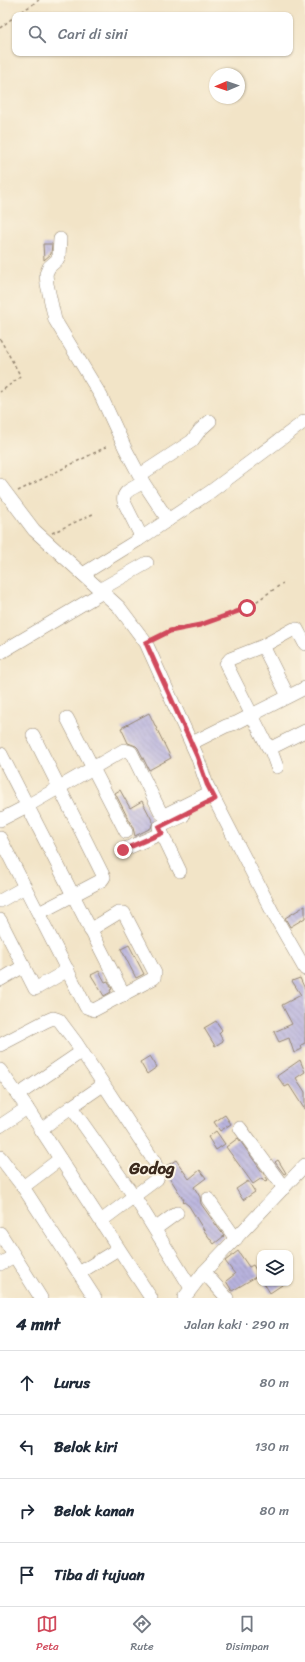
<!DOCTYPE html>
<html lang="id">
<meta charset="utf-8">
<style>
body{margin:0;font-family:Sriracha,sans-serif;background:#f2f2f3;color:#1f2937}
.controls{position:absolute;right:12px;bottom:12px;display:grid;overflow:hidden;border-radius:8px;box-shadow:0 1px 3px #0004}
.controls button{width:36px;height:36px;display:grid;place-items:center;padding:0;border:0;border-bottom:1px solid #e0e1e3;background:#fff;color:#1f2937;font:20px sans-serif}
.compass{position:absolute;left:209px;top:68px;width:36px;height:36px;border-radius:50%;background:#fff;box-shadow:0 1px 3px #0004;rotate:268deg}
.stop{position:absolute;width:12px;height:12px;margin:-9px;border:3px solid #d1495b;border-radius:50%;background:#fff}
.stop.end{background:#d1495b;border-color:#fff;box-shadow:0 1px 4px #0008}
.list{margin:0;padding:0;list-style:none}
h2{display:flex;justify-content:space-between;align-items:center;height:52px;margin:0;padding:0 16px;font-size:17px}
h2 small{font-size:13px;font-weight:400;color:#747a83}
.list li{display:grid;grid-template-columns:26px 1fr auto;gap:12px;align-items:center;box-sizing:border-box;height:64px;padding:0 16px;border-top:1px solid #e0e1e3}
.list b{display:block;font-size:15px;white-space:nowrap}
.list em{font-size:13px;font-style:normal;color:#747a83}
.icon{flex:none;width:22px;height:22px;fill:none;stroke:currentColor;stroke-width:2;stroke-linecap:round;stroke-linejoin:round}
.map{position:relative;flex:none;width:305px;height:1298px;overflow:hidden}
.search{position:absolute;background:#fff;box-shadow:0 1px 3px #0004;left:12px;right:12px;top:12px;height:44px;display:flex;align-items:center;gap:10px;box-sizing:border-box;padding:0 14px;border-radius:8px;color:#747a83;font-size:15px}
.sheet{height:308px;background:#fff}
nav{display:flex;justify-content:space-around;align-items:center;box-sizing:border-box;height:56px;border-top:1px solid #e0e1e3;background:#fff;font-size:11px;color:#747a83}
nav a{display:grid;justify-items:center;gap:2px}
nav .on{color:#d1495b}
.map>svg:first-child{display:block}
</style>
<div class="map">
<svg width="305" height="1298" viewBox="0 0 305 1298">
<defs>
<pattern id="building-back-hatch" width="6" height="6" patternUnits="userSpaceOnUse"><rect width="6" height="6" fill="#b8b3de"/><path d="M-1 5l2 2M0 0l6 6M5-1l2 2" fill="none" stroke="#9792b3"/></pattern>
</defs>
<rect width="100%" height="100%" fill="#fcf5e5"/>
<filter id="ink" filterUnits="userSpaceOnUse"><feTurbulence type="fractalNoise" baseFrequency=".025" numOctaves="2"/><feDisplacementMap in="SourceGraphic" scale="8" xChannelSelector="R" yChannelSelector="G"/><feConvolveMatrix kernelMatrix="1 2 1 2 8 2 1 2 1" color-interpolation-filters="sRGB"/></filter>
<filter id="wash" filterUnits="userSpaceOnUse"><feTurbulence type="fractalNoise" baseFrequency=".012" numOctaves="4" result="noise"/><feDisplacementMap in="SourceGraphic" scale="16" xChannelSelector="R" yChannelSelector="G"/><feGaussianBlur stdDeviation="0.9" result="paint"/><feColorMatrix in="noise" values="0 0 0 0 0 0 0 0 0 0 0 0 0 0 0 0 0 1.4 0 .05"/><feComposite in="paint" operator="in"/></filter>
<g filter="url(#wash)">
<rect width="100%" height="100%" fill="#f2e4c7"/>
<g id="blocks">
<g fill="url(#building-back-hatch)">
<polygon points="43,244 52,244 51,254 44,260"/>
<polygon points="149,713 171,758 149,770 138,748 136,746 128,743 121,728"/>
<polygon points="120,790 130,808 142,801 153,822 151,828 135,836 133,828 115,793"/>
<polygon points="305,906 305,918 290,927 285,918"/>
<polygon points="129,945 144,974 136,978 121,949"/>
<polygon points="99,971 105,982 108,981 112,989 110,990 111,992 104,996 91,975"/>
<polygon points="300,978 305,989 305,1043 301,1045 302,1049 294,1053 289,1038 279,1042 274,1032 292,1024 282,1005 301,995 292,981"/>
<polygon points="216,1021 222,1030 219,1033 223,1041 215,1046 204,1028"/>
<polygon points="150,1056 157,1067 147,1074 140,1062"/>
<polygon points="300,1060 305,1072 296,1078 305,1092 305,1110 289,1085 285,1087 277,1076"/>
<polygon points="225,1115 231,1124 220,1131 214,1122"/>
<polygon points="216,1131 225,1144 216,1150 208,1137"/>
<polygon points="238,1138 268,1180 265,1182 262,1178 253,1184 226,1147"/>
<polygon points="176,1160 189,1179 200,1170 206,1178 194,1187 200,1197 201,1204 224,1236 214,1244 205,1232 189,1206 183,1201 184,1200 169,1177 167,1178 166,1176 165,1167"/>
<polygon points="278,1160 286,1173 284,1174 275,1162"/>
<polygon points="248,1181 255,1192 243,1200 236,1189"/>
<polygon points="238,1251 249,1267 253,1265 259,1275 232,1291 226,1281 235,1274 225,1261"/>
<polygon points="264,1283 285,1283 270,1293"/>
</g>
</g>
</g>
<g filter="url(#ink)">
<use href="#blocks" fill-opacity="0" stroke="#968772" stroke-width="1"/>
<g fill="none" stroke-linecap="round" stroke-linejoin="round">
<defs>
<g id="minor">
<path d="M60,239l-1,17 -2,4 -8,7 -3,7 1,10 8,36 46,76 24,52 18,34c-7,6 -22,8 -19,20l15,30 1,4 -2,4 -55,34"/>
<polyline points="140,475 192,441 200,430 210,421"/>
<polyline points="143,482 168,520"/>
<polyline points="0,485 34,530 119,607 146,643 197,756 207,785 273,913 305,969"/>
<polyline points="138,540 210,492 305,421"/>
<polyline points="101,589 147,563"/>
<polyline points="305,644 297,629 294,629 263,646 230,659 226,664 268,747 273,747 305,731"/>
<polyline points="263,646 288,696"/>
<polyline points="0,653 103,592"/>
<polyline points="67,718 126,832"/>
<polyline points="33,735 104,877 102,880 39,913"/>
<polyline points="192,743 226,726 236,723 305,688"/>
<polyline points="270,748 277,767"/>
<polyline points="1,754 124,995"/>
<polyline points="0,820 27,806 124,750 131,752 161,813 164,815 211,792"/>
<polyline points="0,838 86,1007 94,1010 154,978 155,973 124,913 118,913 90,930"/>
<polyline points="123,850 162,833"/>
<polyline points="180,871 159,827 183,816"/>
<polyline points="0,901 25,887"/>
<polyline points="0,920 35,989 68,970"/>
<polyline points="0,980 24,966"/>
<polyline points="0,1045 46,1021 53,1018 59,1020 77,1044 154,1161 159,1173 157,1179 101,1221"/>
<polyline points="0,1070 27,1108 151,1298"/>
<polyline points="18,1095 81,1052"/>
<polyline points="71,1107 103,1085"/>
<polyline points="0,1126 27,1108"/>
<polyline points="240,1128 284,1188"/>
<polyline points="40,1130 71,1107 134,1196 191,1288"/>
<polyline points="0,1157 23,1187 95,1298"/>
<polyline points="23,1187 60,1159"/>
<polyline points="208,1199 236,1239"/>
<polyline points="155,1229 177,1213"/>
<polyline points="0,1233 41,1298"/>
<polyline points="0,1264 14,1256"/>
<polyline points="204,1272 227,1298"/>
<polyline points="79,1273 118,1249"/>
<polyline points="184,1298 204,1272 305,1165"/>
</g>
</defs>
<use href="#minor" stroke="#968772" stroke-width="14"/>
<g stroke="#968772" stroke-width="1.5" stroke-dasharray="3 3" stroke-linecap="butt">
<polyline points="17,15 39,0"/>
<polyline points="0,28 15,16"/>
<polyline points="0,339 20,375 19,378 0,392"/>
<polyline points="18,491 106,447"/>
<polyline points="52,533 95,513"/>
<polyline points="156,638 170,631 200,625 247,608 283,583"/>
</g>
<use href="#minor" stroke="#fff" stroke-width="13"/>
</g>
</g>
<g fill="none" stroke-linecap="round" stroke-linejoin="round" filter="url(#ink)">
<polyline stroke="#d1495b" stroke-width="5" points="123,850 162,833 159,827 215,799 207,784 197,756 146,643 170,631 200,625 247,608"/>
</g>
<g text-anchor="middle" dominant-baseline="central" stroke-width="4" stroke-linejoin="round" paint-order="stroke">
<g font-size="17" font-weight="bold" fill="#3b2a1e" stroke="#fcf5e5">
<text x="152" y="1168">Godog</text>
</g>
</g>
</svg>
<div class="controls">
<button><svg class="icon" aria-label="layers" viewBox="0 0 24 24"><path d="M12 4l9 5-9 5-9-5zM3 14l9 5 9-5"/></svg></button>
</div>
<svg class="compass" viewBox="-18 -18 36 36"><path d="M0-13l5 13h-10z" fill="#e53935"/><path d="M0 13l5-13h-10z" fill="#747a83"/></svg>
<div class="stop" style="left:247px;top:608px"></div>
<div class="stop end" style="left:123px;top:850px"></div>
<div class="search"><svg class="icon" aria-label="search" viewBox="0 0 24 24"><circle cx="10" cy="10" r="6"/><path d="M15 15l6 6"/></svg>Cari di sini</div>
</div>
<section class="sheet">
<h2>4 mnt<small>Jalan kaki · 290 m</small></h2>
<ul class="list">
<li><svg class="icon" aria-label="ahead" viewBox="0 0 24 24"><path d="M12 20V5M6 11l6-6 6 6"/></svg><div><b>Lurus</b></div><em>80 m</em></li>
<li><svg class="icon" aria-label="left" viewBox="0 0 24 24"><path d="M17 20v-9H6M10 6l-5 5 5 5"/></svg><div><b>Belok kiri</b></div><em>130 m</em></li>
<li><svg class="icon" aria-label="right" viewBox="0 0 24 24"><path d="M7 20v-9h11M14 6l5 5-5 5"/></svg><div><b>Belok kanan</b></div><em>80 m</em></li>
<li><svg class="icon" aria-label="arrive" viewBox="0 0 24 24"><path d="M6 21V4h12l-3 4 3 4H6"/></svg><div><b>Tiba di tujuan</b></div></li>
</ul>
</section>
<nav>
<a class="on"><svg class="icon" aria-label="map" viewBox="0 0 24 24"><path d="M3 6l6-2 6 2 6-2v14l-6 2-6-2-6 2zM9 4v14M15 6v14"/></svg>Peta</a>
<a><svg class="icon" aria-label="directions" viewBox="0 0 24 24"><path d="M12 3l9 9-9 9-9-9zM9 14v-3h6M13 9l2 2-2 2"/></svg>Rute</a>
<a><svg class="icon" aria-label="saved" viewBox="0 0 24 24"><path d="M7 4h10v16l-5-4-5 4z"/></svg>Disimpan</a>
</nav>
